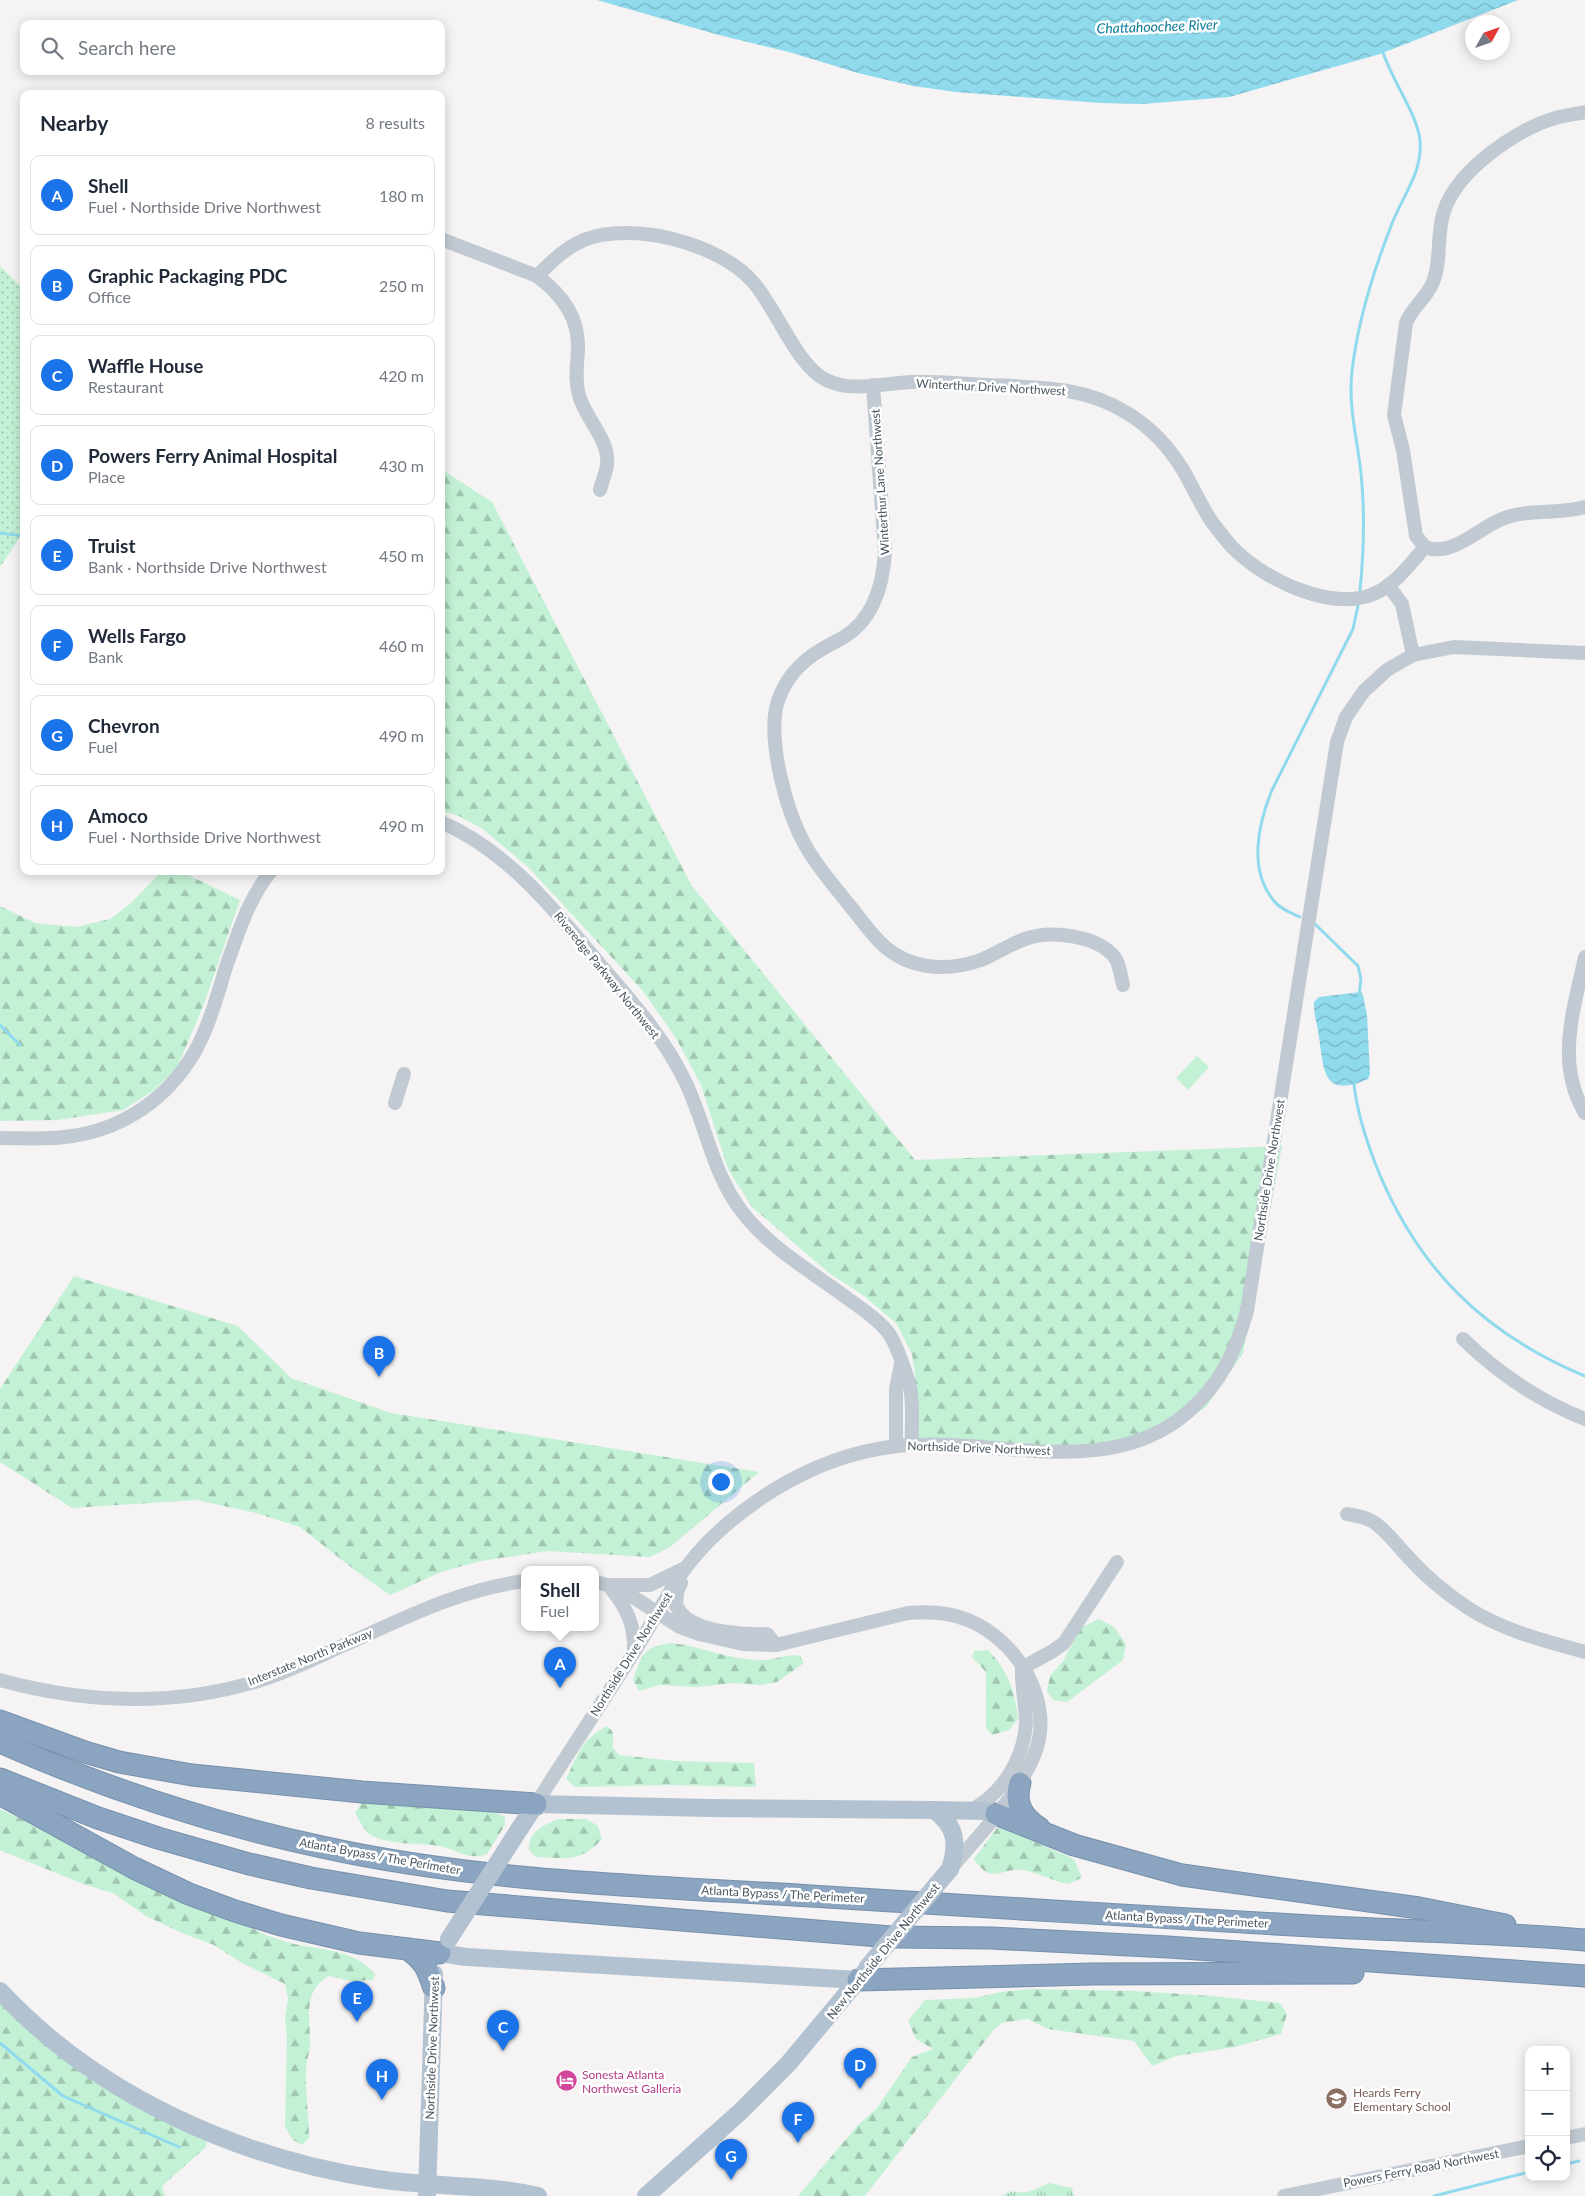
<!DOCTYPE html>
<meta charset="utf-8">
<style>
body{margin:0;font-family:Lato,sans-serif;background:#f2f2f3;color:#1f2937}
.controls{position:absolute;right:15px;bottom:15px;display:grid;overflow:hidden;border-radius:10px;box-shadow:0 2px 12px #0003}
.controls button{width:45px;height:45px;display:grid;place-items:center;padding:0;border:0;border-bottom:1px solid #e0e1e3;background:#fff;color:#1f2937;font:25px sans-serif}
.compass{position:absolute;left:1465px;top:15px;width:45px;height:45px;border-radius:50%;background:#fff;box-shadow:0 2px 12px #0003;rotate:50deg}
.you{position:absolute;left:720px;top:1481px;width:18px;height:18px;margin:-12px;border:4px solid #fff;border-radius:50%;background:#1a73e8;box-shadow:0 0 0 8px #1a73e833}
.badge{display:grid;place-items:center;width:32px;height:32px;border-radius:50%;background:#1a73e8;color:#fff;font-size:16px;font-weight:700}
.pin{position:absolute;translate:-50% -41px;filter:drop-shadow(0 1px 2px #0008)}
.pin::after{content:'';position:absolute;top:26px;width:18px;height:15px;background:inherit;clip-path:polygon(0 0,100% 0,50% 100%)}
.popup{position:absolute;left:521px;top:1566px;width:78px;height:65px;box-sizing:border-box;display:grid;place-content:center;border-radius:10px;background:#fff;filter:drop-shadow(0 1px 4px #0005);font-size:16px;white-space:nowrap;color:#747a83}
.popup b{font-size:19px;color:#1f2937}
.popup::after{content:'';position:absolute;left:50%;top:100%;margin-left:-10px;border:10px solid transparent;border-top-color:#fff}
.list{margin:0;padding:0;list-style:none}
h2{display:flex;justify-content:space-between;align-items:center;height:65px;margin:0;padding:0 20px;font-size:21px}
h2 small{font-size:16px;font-weight:400;color:#747a83}
.list li{display:grid;grid-template-columns:32px 1fr auto;gap:15px;align-items:center;box-sizing:border-box;height:80px;margin:0 10px 10px;padding:0 10px;border:1px solid #e0e1e3;border-radius:10px}
.list b{display:block;font-size:19px;white-space:nowrap}
.list p{margin:0;font-size:16px;white-space:nowrap;color:#747a83}
.list em{font-size:16px;font-style:normal;color:#747a83}
.icon{flex:none;width:28px;height:28px;fill:none;stroke:currentColor;stroke-width:2;stroke-linecap:round;stroke-linejoin:round}
.map{position:relative;flex:none;width:1585px;height:2196px;overflow:hidden}
.search{position:absolute;background:#fff;box-shadow:0 2px 12px #0003;left:20px;top:20px;width:425px;height:55px;display:flex;align-items:center;gap:12px;box-sizing:border-box;padding:0 18px;border-radius:10px;color:#747a83;font-size:19px}
.panel{position:absolute;background:#fff;box-shadow:0 2px 12px #0003;left:20px;top:90px;width:425px;height:785px;border-radius:10px}
.map>svg:first-child{display:block}
</style>
<div class="map">
<svg width="1585" height="2196" viewBox="0 0 1585 2196">
<defs>
<pattern id="grass-tufts" width="24" height="20" patternUnits="userSpaceOnUse" patternTransform="scale(1.25)"><rect width="24" height="20" fill="#c3f1d5"/><path d="M3 7l-1-3M5 7V3M7 7l1-3M15 17l-1-3M17 17v-4M19 17l1-3" fill="none" stroke="#a0c6b0"/></pattern>
<pattern id="forest-firs" width="22" height="20" patternUnits="userSpaceOnUse" patternTransform="scale(1.25)"><rect width="22" height="20" fill="#c3f1d5"/><path d="M5 1l3.5 6h-7zM16 11l3.5 6h-7z" fill="#a0c6b0"/></pattern>
<pattern id="park-dots" width="8" height="8" patternUnits="userSpaceOnUse" patternTransform="scale(1.25)"><rect width="8" height="8" fill="#c3f1d5"/><path d="M2 2h.1M6 6h.1" fill="none" stroke="#a0c6b0" stroke-width="1.8" stroke-linecap="round"/></pattern>
<pattern id="water-waves" width="16" height="10" patternUnits="userSpaceOnUse" patternTransform="scale(1.25)"><rect width="16" height="10" fill="#90daee"/><path d="M0 5q4-4 8 0t8 0" fill="none" stroke="#78b4c4"/></pattern>
</defs>
<rect width="100%" height="100%" fill="#f5f3f3"/>
<path fill="url(#grass-tufts)" d="M1049,2183l23,5 2,8h-73l12,-5c15,5 25,-4 36,-8z"/>
<g fill="url(#forest-firs)">
<polygon points="441,469 492,502 692,886 915,1160 1282,1146 1243,1353 1206,1407 1159,1439 1095,1452 914,1441 915,1374 912,1354 896,1323 864,1296 829,1273 752,1207 728,1169 701,1085 676,1038 642,990 529,868 483,829 459,816 441,811"/>
<polygon points="162,871 180,871 240,900 204,1004 177,1068 153,1091 123,1110 58,1120 0,1121 0,906 35,923 76,927 110,919 130,904"/>
<polygon points="74,1276 238,1326 291,1378 391,1413 759,1472 669,1548 649,1557 547,1551 481,1561 441,1572 390,1595 356,1571 300,1527 256,1513 197,1500 72,1508 0,1462 0,1389"/>
<polygon points="1099,1619 1114,1627 1126,1644 1123,1660 1067,1702 1053,1700 1047,1691 1050,1676 1064,1660 1080,1628"/>
<path d="M672,1643c31,4 61,18 92,17 10,-1 21,-4 31,-5l5,1 4,7 -27,19 -16,3 -28,-2 -36,4 -37,-2 -21,6 -6,-11c9,-25 10,-34 39,-37z"/>
<path d="M988,1650c20,21 27,40 30,69l-9,11 -17,5 -6,-7v-56l-14,-15 2,-6z"/>
<path d="M607,1726c8,6 7,11 5,21l7,8 56,6 79,2 2,24 -87,-2 -94,2 -9,-8c12,-24 15,-39 41,-53z"/>
<path d="M363,1801l121,6 21,10v8l-18,29c-21,7 -30,-5 -48,-8 -23,-4 -47,0 -68,-11 -7,-4 -12,-16 -16,-22z"/>
<path d="M0,1809l268,127c9,2 17,6 26,8 29,6 61,6 81,30l-2,6 -22,1 -22,-5c-28,15 -18,45 -19,70 -1,7 -3,15 -4,23 -1,22 3,46 3,69l-7,7 -9,-5 -8,-13 2,-90 -2,-20 3,-18 -3,-15 -43,-21 -28,-18 -32,-12 -36,-17 -33,-23 -30,-9 -83,-34z"/>
<path d="M559,1819h27l12,7 4,13c-22,24 -35,19 -66,18l-7,-7c-1,-19 15,-25 30,-31z"/>
<path d="M997,1828c11,0 57,23 71,28l7,5 7,17 -14,6c-15,-3 -30,-11 -45,-14 -20,-4 -31,17 -49,-11z"/>
<polygon points="1030,1989 1135,1991 1212,1996 1280,2003 1287,2014 1281,2034 1235,2047 1176,2056 1152,2066 1134,2041 1048,2029 1028,2019 1002,2023 995,2028 865,2196 798,2196 858,2125 877,2108 912,2057 933,2049 916,2039 908,2021 925,2000 974,1998 1001,1992"/>
<polygon points="0,2002 207,2138 206,2147 162,2186 165,2196 0,2196"/>
</g>
<polygon fill="url(#park-dots)" points="0,266 24,290 24,531 0,567"/>
<polygon fill="#c3f1d5" points="1197,1056 1209,1067 1188,1090 1176,1078"/>
<g fill="url(#water-waves)">
<polygon points="597,0 1518,0 1380,54 1229,97 1143,104 1100,103 956,92 913,86 858,73 789,52 719,35"/>
<path d="M1361,992l2,3 4,20 3,59 -2,5c-45,20 -44,-8 -49,-42 -1,-11 -6,-23 -5,-35l5,-5z"/>
</g>
<g fill="none" stroke-linecap="round" stroke-linejoin="round">
<g stroke="#90daee" stroke-width="3">
<polyline points="0,533 24,536"/>
<path d="M1360,590c4,-39 5,-78 1,-117 -4,-36 -13,-66 -9,-102 6,-52 22,-102 41,-150 11,-27 30,-50 27,-81 -3,-27 -30,-62 -38,-91"/>
<path d="M1300,917c-9,-4 -20,-8 -26,-16 -26,-31 -16,-77 -2,-111l81,-161 6,-28"/>
<polyline points="1313,922 1358,966 1361,979 1359,995"/>
<polyline points="0,1025 20,1045"/>
<path d="M1354,1084c3,29 12,56 23,84 41,101 107,166 208,208"/>
<polyline points="0,2043 63,2096 179,2147"/>
<polyline points="1566,2164 1579,2161"/>
<polyline points="1434,2196 1529,2172"/>
</g>
<defs>
<g id="highway">
<polyline points="0,1721 85,1752 119,1762 192,1775 362,1792 536,1804"/>
<path d="M0,1742c104,46 210,81 322,105 157,35 328,39 489,49 167,10 333,21 500,30 91,5 183,6 274,14"/>
<polyline points="0,1779 98,1818 158,1838 249,1864 311,1878 447,1901 891,1937 991,1938 1168,1947 1585,1976"/>
<path d="M1020,1783c-6,20 2,34 19,45"/>
<polyline points="0,1794 134,1868 189,1894 235,1911 281,1925 359,1943 440,1953"/>
<polyline points="996,1814 1074,1845 1182,1875 1419,1908 1505,1925"/>
<path d="M408,1949c17,13 19,19 26,39"/>
<polyline points="858,1980 1091,1974 1353,1973"/>
</g>
</defs>
<use href="#highway" stroke="#7690ad" stroke-width="23"/>
<g stroke="#c1cad2" stroke-width="14">
<path d="M1585,112c-9,2 -18,3 -26,5 -41,11 -101,52 -115,94 -8,23 -2,49 -11,71 -6,16 -21,25 -27,41l-12,92 9,35 13,86 9,11c26,11 54,-19 77,-28 26,-11 56,-4 83,-12"/>
<path d="M441,239l96,37c23,17 41,39 41,69 0,17 -4,34 1,50 6,24 31,44 28,70 -1,8 -5,17 -7,25"/>
<path d="M537,276c14,-14 28,-28 47,-36 48,-19 135,3 169,42 23,26 44,84 73,98 26,13 59,3 86,2 25,-1 50,2 75,3 49,2 97,1 140,28 23,14 42,34 56,57 10,17 18,36 29,52 6,8 13,17 20,25 32,33 102,67 146,45 19,-10 33,-29 47,-45"/>
<path d="M873,385l12,167c-2,32 -11,67 -41,85 -14,8 -29,14 -41,26 -13,11 -23,28 -27,45 -7,37 10,102 28,135 11,21 27,39 42,58 10,12 20,26 31,38 27,30 67,34 104,21 15,-6 29,-16 44,-21 26,-9 74,-4 91,20 4,8 5,17 7,26"/>
<polyline points="1388,585 1402,604 1413,655"/>
<path d="M441,822c69,30 115,90 162,146 30,35 61,70 81,111 22,44 28,95 59,134 27,35 69,59 104,85 15,11 32,22 43,37 7,11 17,40 20,53 4,18 1,39 2,57"/>
<path d="M1585,957c-11,52 -30,107 0,156"/>
<polyline points="395,1103 404,1074"/>
<path d="M0,1138c24,0 49,2 72,-2 51,-7 96,-38 122,-83 15,-26 23,-57 32,-86 12,-33 22,-68 45,-96"/>
<path d="M1463,1339c35,34 76,62 122,80"/>
<polyline points="896,1446 896,1389 901,1364"/>
<path d="M1347,1514c10,2 20,3 28,9 13,9 24,25 35,36 17,19 37,35 58,49 36,23 77,33 117,44"/>
<path d="M595,1582l13,3 22,10 50,32 19,7 44,10 33,1 132,-32c21,-2 40,-1 60,7 49,20 87,81 67,133 -15,40 -56,83 -85,116"/>
<path d="M681,1583l-4,9 -1,14c3,4 6,9 10,12 19,14 58,17 81,16l9,11"/>
<polyline points="613,1585 650,1585 683,1569"/>
<path d="M610,1587c17,22 25,37 24,65"/>
<polyline points="1022,1668 1053,1651 1064,1643 1117,1562"/>
<path d="M0,1680c86,24 179,27 264,-1 28,-9 54,-22 80,-34 59,-26 116,-56 181,-64"/>
<path d="M536,1804c32,-51 66,-101 98,-152 15,-23 27,-47 42,-70 23,-37 60,-68 96,-91 37,-23 81,-40 125,-45 95,-10 211,36 291,-34 33,-29 47,-59 59,-101l90,-569 9,-25 18,-26 23,-21 26,-15 41,-8 131,6"/>
<path d="M969,1811c33,-16 55,-52 57,-88 0,-19 -5,-36 -4,-55"/>
<polyline points="1566,2138 1585,2134"/>
<polyline points="1284,2196 1529,2146"/>
</g>
<g stroke="#b3c2d1" stroke-width="18">
<path d="M934,1810c23,16 24,35 16,59"/>
<polyline points="520,1828 536,1804 709,1808 934,1810 984,1811 996,1814"/>
<polyline points="440,1953 466,1957 858,1980"/>
<path d="M0,1991c97,104 237,167 377,188 54,8 108,5 161,17"/>
<polyline points="427,2195 434,1974"/>
<polyline points="646,2196 740,2112 788,2064 864,1973"/>
</g>
<use href="#highway" stroke="#8ba5c1" stroke-width="21"/>
<g stroke="#b3c2d1" stroke-width="18">
<polyline points="449,1939 520,1828"/>
<polyline points="867,1968 950,1869"/>
</g>
</g>
<defs>
<symbol id="hotel-disc" viewBox="-11 -11 22 22"><circle r="9.5" fill="#d1479c" stroke="#fff"/><path d="M-6-4.5h1.5V1H6V5H4.5V3h-9V5H-6ZM-4 0a1.8 1.8 0 1 1 3.6 0ZM.5 0V-2.5h3Q6-2.5 6 0Z" fill="#fff"/></symbol>
<symbol id="school-disc" viewBox="-11 -11 22 22"><circle r="9.5" fill="#8d6e63" stroke="#fff"/><path d="M0-5L7-2L0 1L-7-2ZM-4 1L0 2.5L4 1V4Q0 6-4 4Z" fill="#fff"/></symbol>
</defs>
<g fill-rule="evenodd">
<use href="#hotel-disc" x="554" y="2068" width="25" height="25"/>
<use href="#school-disc" x="1324" y="2086" width="25" height="25"/>
</g>
<g text-anchor="middle" dominant-baseline="central" stroke-width="5" stroke-linejoin="round" paint-order="stroke">
<g font-size="12" fill="#4a5661" stroke="#fff">
<text transform="translate(991 387) rotate(3)">Winterthur Drive Northwest</text>
<text transform="translate(880 482) rotate(-94)">Winterthur Lane Northwest</text>
<text transform="translate(607 975) rotate(51)">Riveredge Parkway Northwest</text>
<text transform="translate(1269 1170) rotate(-81)">Northside Drive Northwest</text>
<text transform="translate(979 1448) rotate(2)">Northside Drive Northwest</text>
<text transform="translate(631 1654) rotate(-58)">Northside Drive Northwest</text>
<text transform="translate(310 1657) rotate(-22)">Interstate North Parkway</text>
<text transform="translate(380 1856) rotate(10)">Atlanta Bypass / The Perimeter</text>
<text transform="translate(783 1894) rotate(3)">Atlanta Bypass / The Perimeter</text>
<text transform="translate(1187 1919) rotate(3)">Atlanta Bypass / The Perimeter</text>
<text transform="translate(883 1951) rotate(-51)">New Northside Drive Northwest</text>
<text transform="translate(432 2048) rotate(-88)">Northside Drive Northwest</text>
<text transform="translate(1421 2168) rotate(-11)">Powers Ferry Road Northwest</text>
</g>
<g font-size="12" fill="#b23c85" stroke="#fff" text-anchor="start">
<text x="582" y="2074">Sonesta Atlanta<tspan x="582" dy="14">Northwest Galleria</tspan></text>
</g>
<g font-size="12" fill="#785e54" stroke="#fff" text-anchor="start">
<text x="1353" y="2092">Heards Ferry<tspan x="1353" dy="14">Elementary School</tspan></text>
</g>
<g font-size="14" font-style="italic" fill="#0c7c9b" stroke="#fff">
<text transform="translate(1157 26) rotate(-2)">Chattahoochee River</text>
</g>
</g>
</svg>
<div class="controls">
<button>+</button>
<button>−</button>
<button><svg class="icon" aria-label="locate" viewBox="0 0 24 24"><circle cx="12" cy="12" r="6"/><path d="M12 2v4M12 18v4M2 12h4M18 12h4"/></svg></button>
</div>
<svg class="compass" viewBox="-18 -18 36 36"><path d="M0-13l5 13h-10z" fill="#e53935"/><path d="M0 13l5-13h-10z" fill="#747a83"/></svg>
<div class="you"></div>
<div class="pin badge" style="left:560px;top:1688px">A</div>
<div class="popup"><b>Shell</b>Fuel</div>
<div class="pin badge" style="left:379px;top:1377px">B</div>
<div class="pin badge" style="left:503px;top:2051px">C</div>
<div class="pin badge" style="left:860px;top:2089px">D</div>
<div class="pin badge" style="left:357px;top:2022px">E</div>
<div class="pin badge" style="left:798px;top:2143px">F</div>
<div class="pin badge" style="left:731px;top:2180px">G</div>
<div class="pin badge" style="left:382px;top:2100px">H</div>
<div class="search"><svg class="icon" aria-label="search" viewBox="0 0 24 24"><circle cx="10" cy="10" r="6"/><path d="M15 15l6 6"/></svg>Search here</div>
<section class="panel">
<h2>Nearby<small>8 results</small></h2>
<ul class="list">
<li><span class="badge">A</span><div><b>Shell</b><p>Fuel · Northside Drive Northwest</p></div><em>180 m</em></li>
<li><span class="badge">B</span><div><b>Graphic Packaging PDC</b><p>Office</p></div><em>250 m</em></li>
<li><span class="badge">C</span><div><b>Waffle House</b><p>Restaurant</p></div><em>420 m</em></li>
<li><span class="badge">D</span><div><b>Powers Ferry Animal Hospital</b><p>Place</p></div><em>430 m</em></li>
<li><span class="badge">E</span><div><b>Truist</b><p>Bank · Northside Drive Northwest</p></div><em>450 m</em></li>
<li><span class="badge">F</span><div><b>Wells Fargo</b><p>Bank</p></div><em>460 m</em></li>
<li><span class="badge">G</span><div><b>Chevron</b><p>Fuel</p></div><em>490 m</em></li>
<li><span class="badge">H</span><div><b>Amoco</b><p>Fuel · Northside Drive Northwest</p></div><em>490 m</em></li>
</ul>
</section>
</div>
